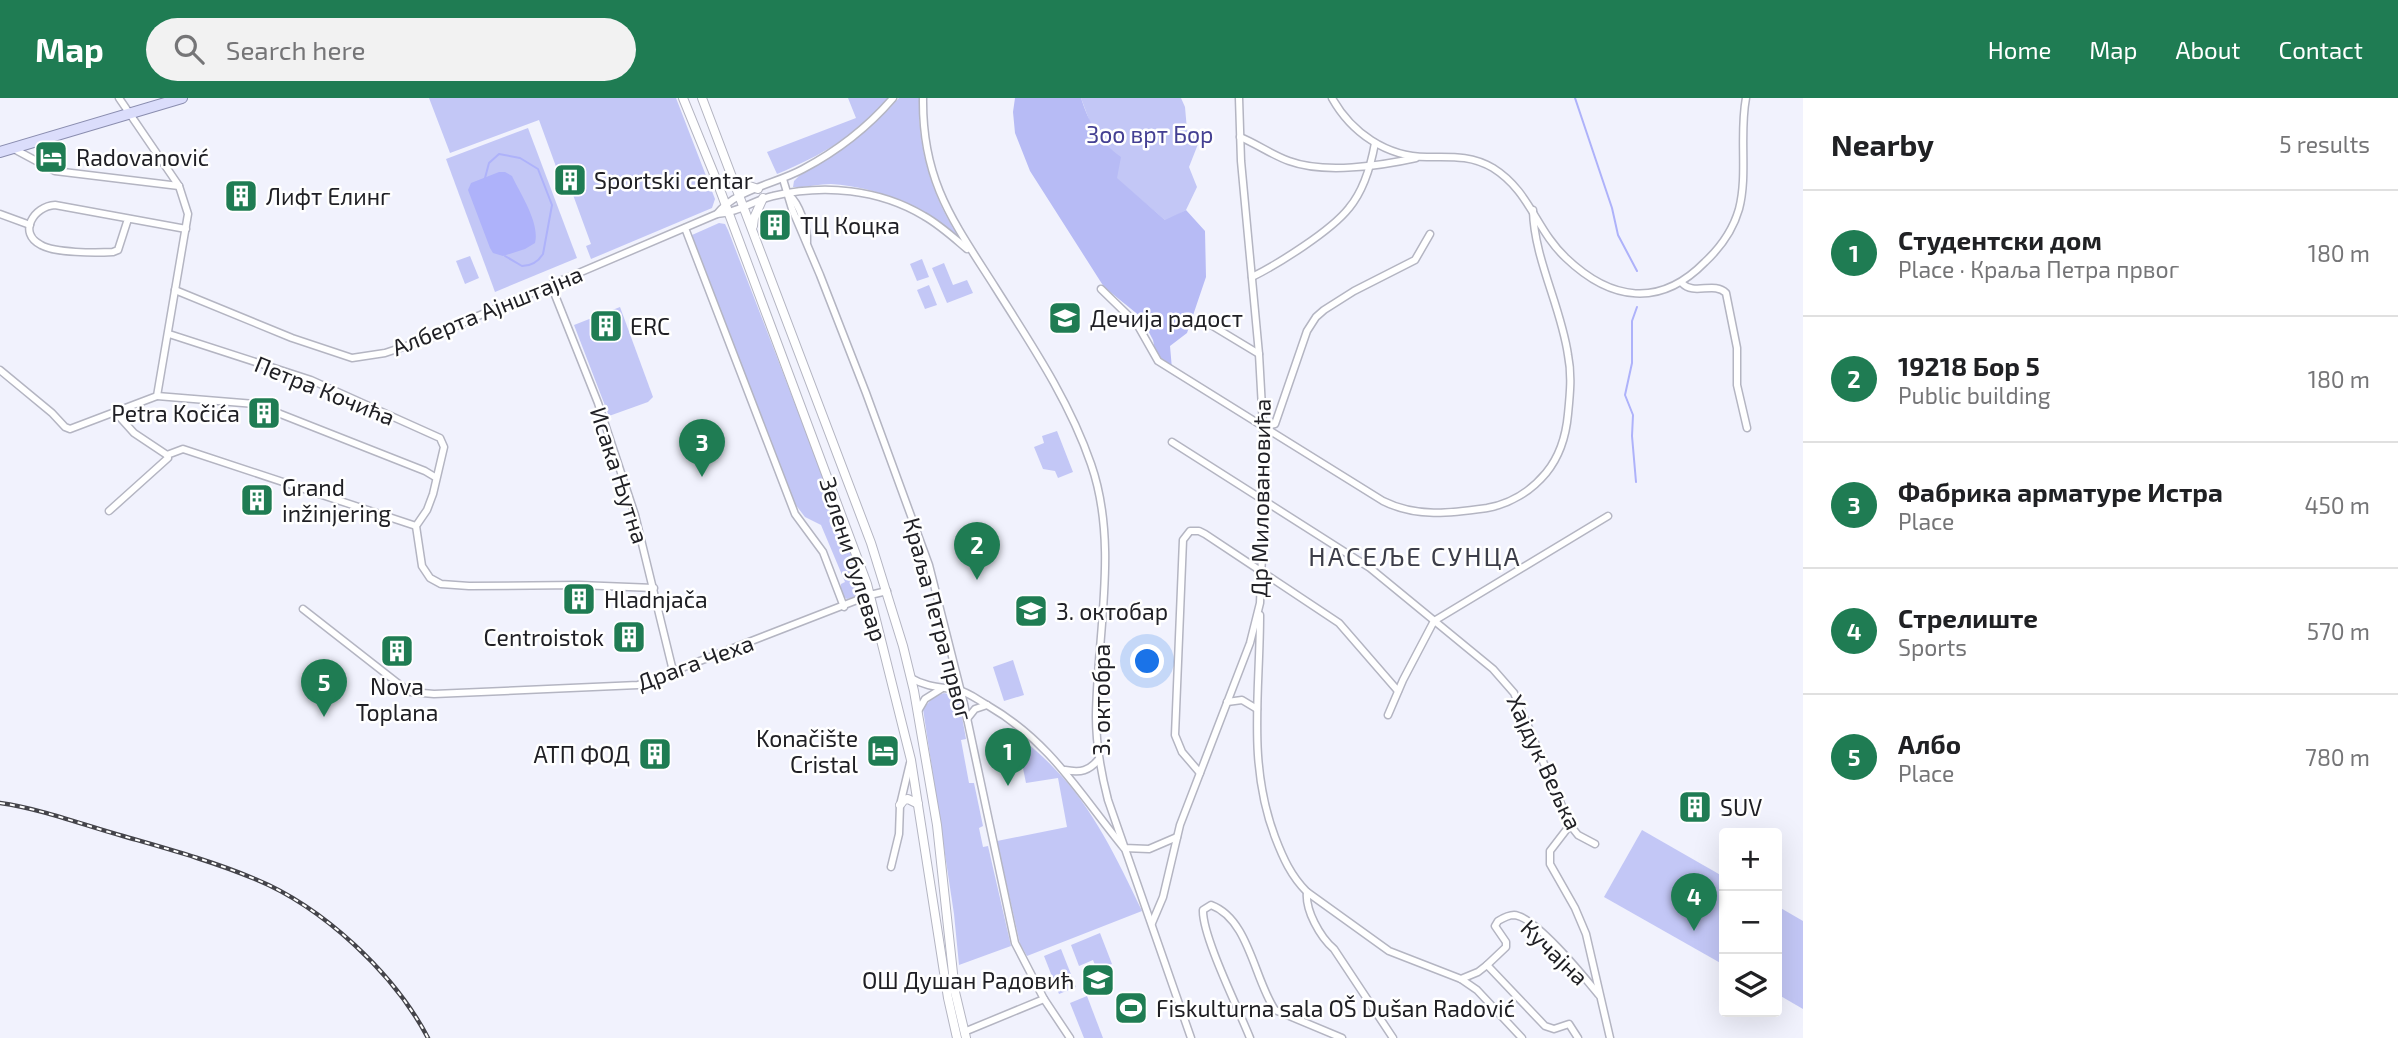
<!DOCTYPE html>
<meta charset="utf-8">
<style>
body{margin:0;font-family:"Exo 2",sans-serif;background:#f2f2f2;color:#202124}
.controls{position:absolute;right:21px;bottom:21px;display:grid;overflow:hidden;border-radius:7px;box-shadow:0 7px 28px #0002}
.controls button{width:63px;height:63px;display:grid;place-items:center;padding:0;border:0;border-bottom:2px solid #e0e0e0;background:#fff;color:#202124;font:35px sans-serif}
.you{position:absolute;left:1148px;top:564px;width:24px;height:24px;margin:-18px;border:5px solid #fff;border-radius:50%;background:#1a73e8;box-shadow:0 0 0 10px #1a73e833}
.badge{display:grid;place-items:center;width:46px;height:46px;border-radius:50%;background:#1f7c53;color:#fff;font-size:23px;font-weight:700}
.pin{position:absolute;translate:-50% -58px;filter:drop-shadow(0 2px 4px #0008)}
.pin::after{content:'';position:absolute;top:37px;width:24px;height:21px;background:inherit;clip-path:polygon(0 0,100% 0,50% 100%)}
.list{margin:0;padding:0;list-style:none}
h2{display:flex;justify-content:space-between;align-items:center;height:91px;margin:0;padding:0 28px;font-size:30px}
h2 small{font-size:23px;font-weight:400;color:#757577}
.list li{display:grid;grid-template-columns:46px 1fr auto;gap:21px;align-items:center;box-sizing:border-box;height:126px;padding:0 28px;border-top:2px solid #e0e0e0}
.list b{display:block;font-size:26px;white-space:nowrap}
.list p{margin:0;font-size:23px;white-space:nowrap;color:#757577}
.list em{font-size:23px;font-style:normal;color:#757577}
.icon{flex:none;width:38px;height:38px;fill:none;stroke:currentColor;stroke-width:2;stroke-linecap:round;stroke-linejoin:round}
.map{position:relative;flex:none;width:1803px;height:940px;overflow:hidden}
header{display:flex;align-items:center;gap:42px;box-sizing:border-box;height:98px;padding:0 35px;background:#1f7c53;color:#fff}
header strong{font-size:33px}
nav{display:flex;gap:38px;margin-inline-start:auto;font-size:24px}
.search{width:490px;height:63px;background:#f2f2f2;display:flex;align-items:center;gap:18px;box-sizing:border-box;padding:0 24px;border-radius:38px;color:#757577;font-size:26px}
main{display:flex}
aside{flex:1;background:#fff}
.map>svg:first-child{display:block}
</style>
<header>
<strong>Map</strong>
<div class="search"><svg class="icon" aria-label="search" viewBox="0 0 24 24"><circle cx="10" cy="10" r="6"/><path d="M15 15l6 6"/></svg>Search here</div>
<nav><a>Home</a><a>Map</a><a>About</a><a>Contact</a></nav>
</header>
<main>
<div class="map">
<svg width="1803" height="940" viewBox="0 0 1803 940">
<rect width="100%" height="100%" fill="#f1f2fd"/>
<g fill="#c3c7f6">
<polygon points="429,0 676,0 715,101 712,110 591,161 586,148 591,146 569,86 573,84 571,79 562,85 539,22 450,55"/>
<path d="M848,0h41c-33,37 -66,57 -112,76l-10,-22 89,-34z"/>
<path d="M899,0h20c-1,51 12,95 39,138 -39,-29 -78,-49 -127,-52 -13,0 -26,4 -38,3l1,-6 5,-5c38,-22 71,-45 100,-78z"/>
<polygon points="1081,0 1181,0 1185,9 1187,32 1200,41 1189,69 1197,89 1186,112 1166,123 1116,80 1110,51 1091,27"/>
<polygon points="528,30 577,160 495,194 446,61"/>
<path d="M719,125l6,1 3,6 134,348 1,16 -16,5c-6,-3 -7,-9 -6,-15l4,-2 -24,-57 -16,-8 -10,-13 -103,-269z"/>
<polygon points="470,158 479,180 465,186 456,163"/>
<polygon points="922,161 929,179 917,183 910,166"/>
<polygon points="944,165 953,187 967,182 973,195 947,205 932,170"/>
<polygon points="929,187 937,207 925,211 917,192"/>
<polygon points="620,209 653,299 648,304 609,318 574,227"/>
<polygon points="1057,333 1073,374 1058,380 1055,373 1043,371 1034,349 1044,345 1042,338"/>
<polygon points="1013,562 1024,597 1004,603 993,569"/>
<polygon points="944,595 952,597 959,602 966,641 961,642 969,685 974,685 983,728 979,730 983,749 988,748 1011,848 959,867 954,816 923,611 933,599"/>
<path d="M1016,636c13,11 26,21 37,33 40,40 65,94 89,144l-115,45 -7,-12 -23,-103 70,-14 -9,-49 -32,5z"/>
<polygon points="1642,732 1724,779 1724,867 1604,799"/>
<polygon points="1777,808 1803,823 1803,911 1777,896"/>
<polygon points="1100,835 1112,866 1097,872 1093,862 1079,868 1071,847"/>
<polygon points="1061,851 1076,889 1059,896 1044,858"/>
<polygon points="1087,898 1103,940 1084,940 1070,905"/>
</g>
<path fill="#b7bbf5" d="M1015,0h66c8,25 18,43 40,59l-4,21 48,42 21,-10 19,21 1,46 -19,56 -17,13 2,23 -16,-14 -3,-15 -12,-23 -37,-30 -74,-116 -15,-38 -2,-21z"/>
<path fill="#aeb2fa" d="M499,74h6l7,4c9,19 28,47 23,67l-10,6 -22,7 -10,-3 -3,-5 -22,-58 3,-7z"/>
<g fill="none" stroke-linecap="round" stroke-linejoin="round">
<g stroke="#aeb2fa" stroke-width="2">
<polyline points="1575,0 1612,110 1618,137 1637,173"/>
<path d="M485,80l4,-15 10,-9 21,4 18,11 14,36 -9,49c-5,8 -11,12 -21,12l-17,-10"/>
<polyline points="1636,384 1632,338 1633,317 1625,297 1632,265 1632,223 1637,209"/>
</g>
<defs>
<g id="minor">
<path d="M923,0c-1,83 30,123 72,189 36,57 74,113 96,177 28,80 6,170 5,252 0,29 5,57 12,84l83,238"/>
<path d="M1332,0c19,34 54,59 95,59 24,0 44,-2 66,11 37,23 43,62 73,90 45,43 94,50 139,4 16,-15 28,-32 34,-53 9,-34 0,-75 7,-111"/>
<path d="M1240,39c17,7 32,18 49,24 35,13 91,5 127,-3"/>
<polyline points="14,51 55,73 179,88"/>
<polyline points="783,81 792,111 820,177 866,295 929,467 964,606 1015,845 1044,901 1070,940"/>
<path d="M789,97c10,8 19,34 18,47"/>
<polyline points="0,116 30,127"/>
<path d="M717,116c19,-25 59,-30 86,-45 34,-18 65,-42 90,-71"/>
<path d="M128,121l-10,31 -5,2c-18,1 -58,1 -72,-7 -24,-12 -7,-39 14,-40l131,24"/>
<polyline points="685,130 795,416 823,454 844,509"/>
<path d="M1252,179c26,-13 79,-46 97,-69 15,-18 22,-43 26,-65"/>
<path d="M1682,185c12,13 32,-2 44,10l11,55v37l10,43"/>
<polyline points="551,187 598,305 635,417 673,573"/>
<path d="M1101,191l36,35 21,37 225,140c34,17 68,12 104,7 23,-4 44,-17 59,-35 14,-17 20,-37 22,-59 2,-20 4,-39 0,-59 -7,-49 -34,-96 -35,-145"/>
<path d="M175,192l117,48 60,20 33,-5 48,-16 38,-18 246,-105c20,-1 37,-14 56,-18 51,-12 106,-7 151,20 16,9 30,22 43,33"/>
<polyline points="1206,224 1259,256"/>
<polyline points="169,236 311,282 440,340 444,349 433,396 427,412 416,428 422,468 430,480 441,486 469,488 579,487 654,490"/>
<polyline points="0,272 52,315 65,329 70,331 157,298 188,116 179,88 119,0"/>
<polyline points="157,298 255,306 425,373 435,379"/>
<polyline points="116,315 134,335 167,357"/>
<polyline points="1265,328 1275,326 1307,233 1316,219 1324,212 1354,193 1415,162 1430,136"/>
<polyline points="1172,344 1370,470 1493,571 1514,595 1570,727 1578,737 1595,746"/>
<polyline points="109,413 168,360 167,357 183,351 416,428"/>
<polyline points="303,511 404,590 411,594 434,596 638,587 870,497 887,493"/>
<path d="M1260,517c0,77 -13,148 15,222 8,21 16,39 32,55 -2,18 13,45 27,57l59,89"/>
<path d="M911,580c15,9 30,9 47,12 10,2 20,10 29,15 64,37 92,88 137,143l25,1 28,-12"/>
<polyline points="1227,604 1242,602 1257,611"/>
<polyline points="918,613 925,601 941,591"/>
<polyline points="1388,617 1403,582 1434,523 1608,418"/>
<polyline points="967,621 975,611 987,607"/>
<path d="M1065,672c16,3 24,1 34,-11"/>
<polyline points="1200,675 1182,654 1175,637 1183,442 1190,433 1199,433 1205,436 1339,525 1398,593"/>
<polyline points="1570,727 1550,753 1550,766 1575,810 1586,836 1610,940"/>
<polyline points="891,769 899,736 900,707 910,665"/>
<polyline points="1307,794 1389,853 1461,881 1477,892 1522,940"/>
<polyline points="1152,825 1163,799 1180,727 1250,545 1260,505 1265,385 1263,328 1259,256 1241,63 1239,0"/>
<path d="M1487,867l19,-18v-5l-11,-16 3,-5c5,-3 10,-6 16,-6 21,1 71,63 85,80"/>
<polyline points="1461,881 1478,874 1487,867 1545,928 1554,931 1569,926 1578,940"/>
<polyline points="964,934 1044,901"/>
<path d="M1250,940c-11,-28 -48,-102 -47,-128l8,-5c38,14 43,74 64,105l67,28"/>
</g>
<g id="tertiary">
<polyline points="683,0 716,81 867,486 911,662 948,900 957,940"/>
<polyline points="702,0 871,445 903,548 914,593 937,727 955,894 966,940"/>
<polyline points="735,83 758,91"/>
<polyline points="753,128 754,120 763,100"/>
<polyline points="900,707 904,702 908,701 918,706"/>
</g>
<polyline id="primary" points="0,54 182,0"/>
</defs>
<use href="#minor" stroke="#b4b5c2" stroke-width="9"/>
<use href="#tertiary" stroke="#b4b5c2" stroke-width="10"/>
<use href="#primary" stroke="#8a8daf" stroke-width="12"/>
<use href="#minor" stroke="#fff" stroke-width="6"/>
<use href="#tertiary" stroke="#fff" stroke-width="8"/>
<use href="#primary" stroke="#dbddfb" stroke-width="10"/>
<defs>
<path id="rail" d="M0,705c42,6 83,22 123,33 45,13 89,25 132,43 68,28 139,94 173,159"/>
</defs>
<use href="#rail" stroke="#44444a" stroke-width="4.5"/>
<use href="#rail" stroke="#fff" stroke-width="2" stroke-dasharray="5" stroke-linecap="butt"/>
</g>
<defs>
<symbol id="hotel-square" viewBox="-11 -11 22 22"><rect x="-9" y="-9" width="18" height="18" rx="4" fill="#1f7c53" stroke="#fff"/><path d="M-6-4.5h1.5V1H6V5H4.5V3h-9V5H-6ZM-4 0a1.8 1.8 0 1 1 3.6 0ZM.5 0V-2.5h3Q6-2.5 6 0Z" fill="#fff"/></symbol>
<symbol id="building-square" viewBox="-11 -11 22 22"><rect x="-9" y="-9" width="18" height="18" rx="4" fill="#1f7c53" stroke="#fff"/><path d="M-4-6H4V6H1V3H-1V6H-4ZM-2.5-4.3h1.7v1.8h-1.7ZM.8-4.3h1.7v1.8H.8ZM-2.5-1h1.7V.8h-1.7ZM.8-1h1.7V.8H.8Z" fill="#fff"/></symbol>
<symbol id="school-square" viewBox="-11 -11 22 22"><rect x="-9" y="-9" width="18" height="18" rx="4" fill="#1f7c53" stroke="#fff"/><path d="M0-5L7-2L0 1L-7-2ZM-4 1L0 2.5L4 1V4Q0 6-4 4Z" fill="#fff"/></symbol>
<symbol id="stadium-square" viewBox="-11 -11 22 22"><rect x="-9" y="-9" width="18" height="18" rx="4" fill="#1f7c53" stroke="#fff"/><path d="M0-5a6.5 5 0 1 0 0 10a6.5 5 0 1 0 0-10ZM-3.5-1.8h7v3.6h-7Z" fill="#fff"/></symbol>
</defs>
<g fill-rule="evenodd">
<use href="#hotel-square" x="32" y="40" width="38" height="38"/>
<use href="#building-square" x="551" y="63" width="38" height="38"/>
<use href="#building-square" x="222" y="79" width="38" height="38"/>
<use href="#building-square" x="756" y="108" width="38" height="38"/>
<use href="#school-square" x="1046" y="201" width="38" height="38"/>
<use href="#building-square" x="587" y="209" width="38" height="38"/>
<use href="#building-square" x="245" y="296" width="38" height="38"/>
<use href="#building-square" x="238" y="383" width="38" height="38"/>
<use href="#building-square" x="560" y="482" width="38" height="38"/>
<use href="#school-square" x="1012" y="494" width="38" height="38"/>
<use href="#building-square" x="610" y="520" width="38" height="38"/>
<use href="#building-square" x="378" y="534" width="38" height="38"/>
<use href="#hotel-square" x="864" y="634" width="38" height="38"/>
<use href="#building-square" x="636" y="637" width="38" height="38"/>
<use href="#building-square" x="1676" y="690" width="38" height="38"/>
<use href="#school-square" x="1079" y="863" width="38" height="38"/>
<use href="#stadium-square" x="1112" y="891" width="38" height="38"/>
</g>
<g text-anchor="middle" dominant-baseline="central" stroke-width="5" stroke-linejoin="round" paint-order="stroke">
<g font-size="23" fill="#444093" stroke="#fff">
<text x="1150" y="36">Зоо врт Бор</text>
</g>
<g font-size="23" fill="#202025" stroke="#fff" text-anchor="start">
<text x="76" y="59">Radovanović</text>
<text x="594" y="82">Sportski centar</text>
<text x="266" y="98">Лифт Елинг</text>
<text x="800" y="127">ТЦ Коцка</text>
<text x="1090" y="220">Дечија радост</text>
<text x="630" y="228">ERC</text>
<text x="240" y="315" text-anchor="end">Petra Kočića</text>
<text x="282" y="389">Grand<tspan x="282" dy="26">inžinjering</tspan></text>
<text x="604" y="501">Hladnjača</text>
<text x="1056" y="513">3. октобар</text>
<text x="604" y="539" text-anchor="end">Centroistok</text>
<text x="397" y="588" text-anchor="middle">Nova<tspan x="397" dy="26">Toplana</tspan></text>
<text x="858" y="640" text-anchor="end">Konačište<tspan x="858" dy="26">Cristal</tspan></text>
<text x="630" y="656" text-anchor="end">АТП ФОД</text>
<text x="1720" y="709">SUV</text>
<text x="1074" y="882" text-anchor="end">ОШ Душан Радовић</text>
<text x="1156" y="910">Fiskulturna sala OŠ Dušan Radović</text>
</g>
<g font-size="23" fill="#202025" stroke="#fff">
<text transform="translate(487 212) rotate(-22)">Алберта Ајнштајна</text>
<text transform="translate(325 292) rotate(22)">Петра Кочића</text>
<text transform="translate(620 377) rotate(72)">Исака Њутна</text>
<text transform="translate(1260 400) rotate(-89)">Др Миловановића</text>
<text transform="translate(854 461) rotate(72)">Зелени булевар</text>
<text transform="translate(939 521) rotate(75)">Краља Петра првог</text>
<text transform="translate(695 564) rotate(-20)">Драга Чеха</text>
<text transform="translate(1101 602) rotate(-90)">3. октобра</text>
<text transform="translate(1545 664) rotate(65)">Хајдук Вељка</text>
<text transform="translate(1555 854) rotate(44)">Кучајна</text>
</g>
<g font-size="26" letter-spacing="2" fill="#3d3e49" stroke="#fff">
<text x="1415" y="457">НАСЕЉЕ СУНЦА</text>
</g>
</g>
</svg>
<div class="controls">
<button>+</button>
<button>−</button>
<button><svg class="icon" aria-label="layers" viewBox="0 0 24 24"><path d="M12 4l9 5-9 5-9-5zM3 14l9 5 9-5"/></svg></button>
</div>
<div class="you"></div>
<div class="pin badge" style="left:1008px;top:688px">1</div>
<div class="pin badge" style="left:977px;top:482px">2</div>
<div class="pin badge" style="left:702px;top:379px">3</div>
<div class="pin badge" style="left:1694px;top:833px">4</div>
<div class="pin badge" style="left:324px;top:619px">5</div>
</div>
<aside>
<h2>Nearby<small>5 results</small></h2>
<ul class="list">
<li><span class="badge">1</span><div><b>Студентски дом</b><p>Place · Краља Петра првог</p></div><em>180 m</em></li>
<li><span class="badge">2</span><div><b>19218 Бор 5</b><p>Public building</p></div><em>180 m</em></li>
<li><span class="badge">3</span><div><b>Фабрика арматуре Истра</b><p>Place</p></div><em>450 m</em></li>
<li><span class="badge">4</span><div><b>Стрелиште</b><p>Sports</p></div><em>570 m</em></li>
<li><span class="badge">5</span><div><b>Албо</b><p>Place</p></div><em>780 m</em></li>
</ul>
</aside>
</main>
